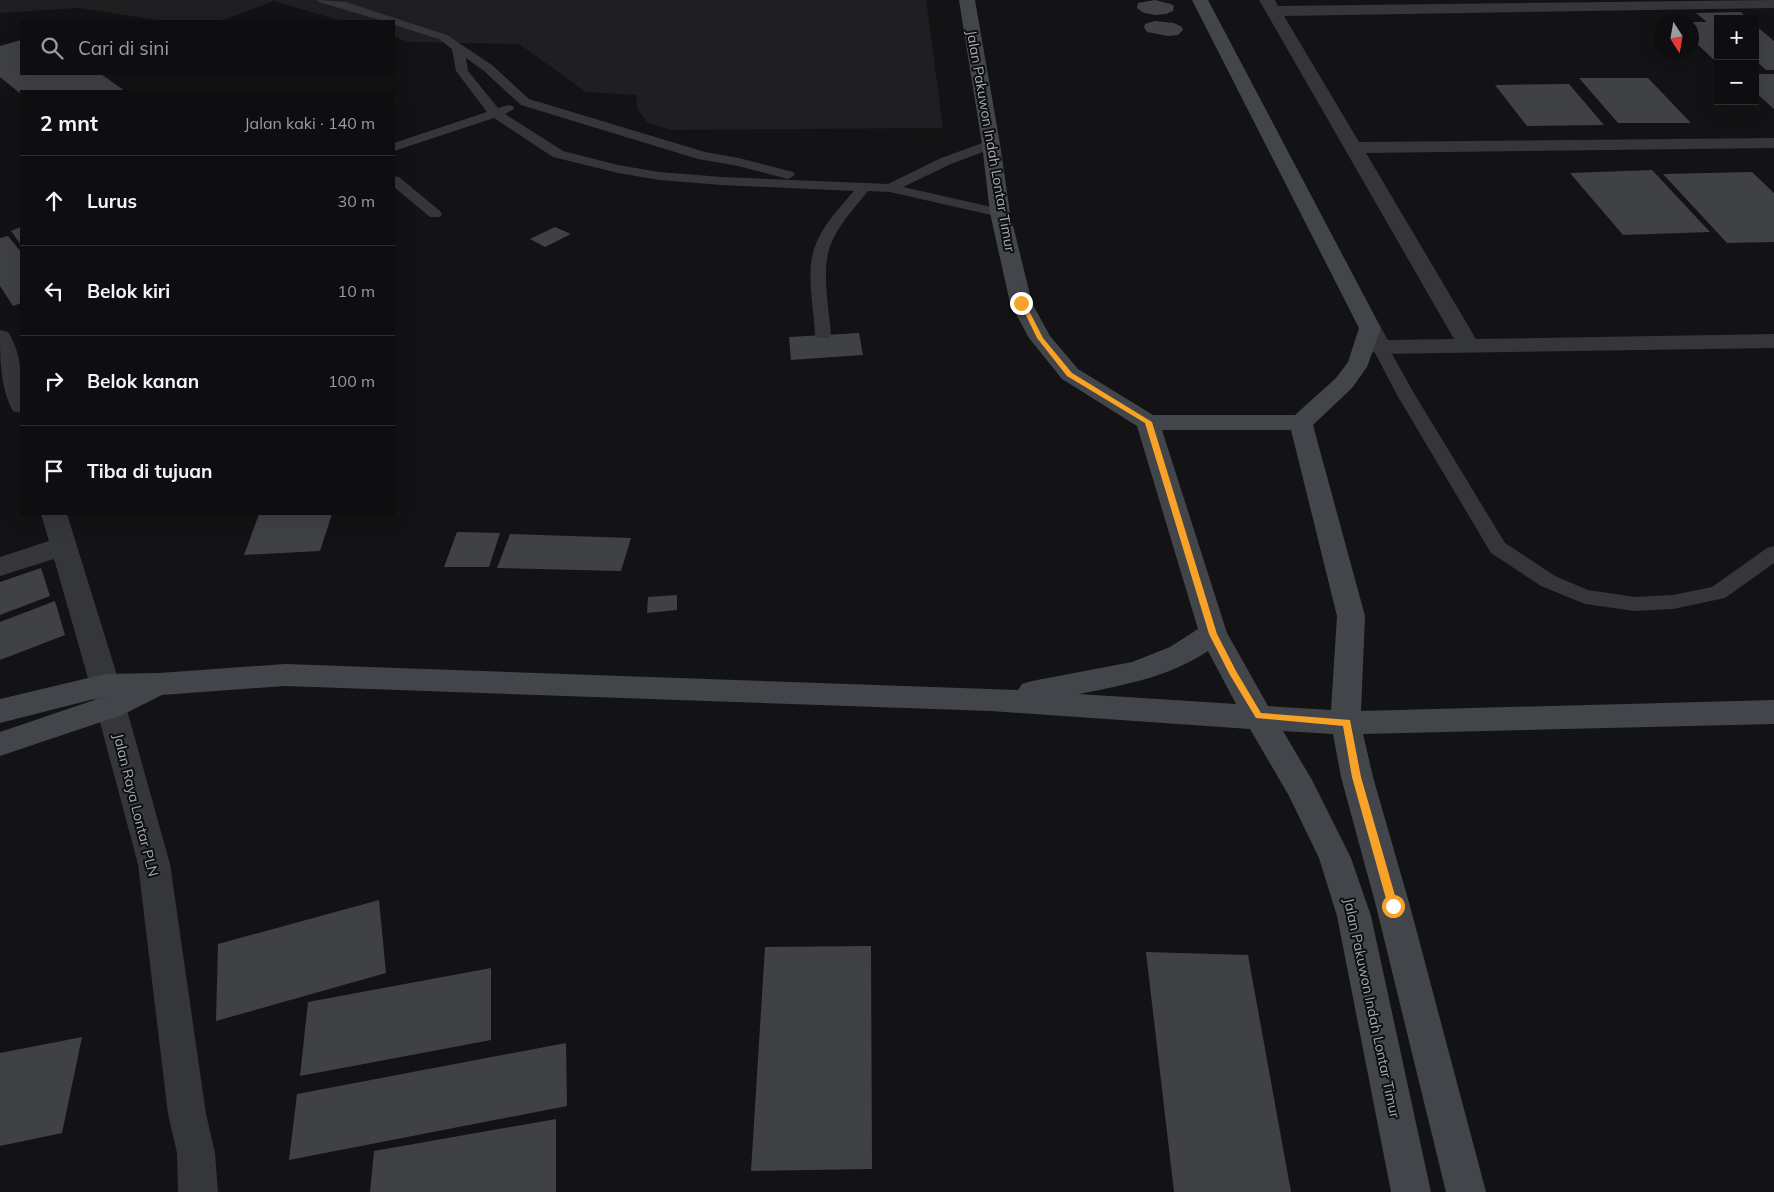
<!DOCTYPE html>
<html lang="id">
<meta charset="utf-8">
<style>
body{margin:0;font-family:Mulish,sans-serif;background:#171719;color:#f1f3f6}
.controls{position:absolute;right:15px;top:15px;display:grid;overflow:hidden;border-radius:0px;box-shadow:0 5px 20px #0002}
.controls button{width:45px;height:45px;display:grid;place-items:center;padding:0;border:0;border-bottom:1px solid #2e2e30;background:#0e0e10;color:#f1f3f6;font:25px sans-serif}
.compass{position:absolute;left:1654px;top:15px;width:45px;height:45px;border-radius:50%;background:#0e0e10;box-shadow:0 5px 20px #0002;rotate:169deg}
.stop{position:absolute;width:15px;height:15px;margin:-11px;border:4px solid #f8a328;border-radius:50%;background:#fff}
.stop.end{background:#f8a328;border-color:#fff;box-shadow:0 1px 5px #0008}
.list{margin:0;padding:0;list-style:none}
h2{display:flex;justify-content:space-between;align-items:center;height:65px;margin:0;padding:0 20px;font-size:21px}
h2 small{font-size:16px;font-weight:400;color:#9b9c9f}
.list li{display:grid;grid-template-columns:32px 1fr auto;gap:15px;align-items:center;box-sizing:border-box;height:90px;padding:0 20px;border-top:1px solid #2e2e30}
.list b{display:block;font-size:19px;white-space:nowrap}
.list em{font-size:16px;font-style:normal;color:#9b9c9f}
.icon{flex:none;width:28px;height:28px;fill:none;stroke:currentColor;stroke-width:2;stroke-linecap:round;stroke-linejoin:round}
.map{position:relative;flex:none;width:1774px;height:1192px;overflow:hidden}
.search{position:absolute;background:#0e0e10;box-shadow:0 5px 20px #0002;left:20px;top:20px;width:375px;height:55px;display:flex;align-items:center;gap:12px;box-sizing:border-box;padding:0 18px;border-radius:0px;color:#9b9c9f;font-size:19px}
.panel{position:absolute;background:#0e0e10;box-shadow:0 5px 20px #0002;left:20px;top:90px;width:375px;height:425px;border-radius:0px}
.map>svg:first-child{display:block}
</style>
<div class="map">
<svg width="1774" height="1192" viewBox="0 0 1774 1192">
<rect width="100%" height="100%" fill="#131315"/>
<polygon fill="#1f1f22" points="0,0 926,0 943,128 671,130 647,122 638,110 636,95 586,92 519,44 409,42 394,37 394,21 342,21 274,1 220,21 162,21 80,8 0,13"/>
<g fill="#3f4145">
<polygon points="1155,0 1171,4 1174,6 1173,11 1166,14 1155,15 1144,13 1137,8 1138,3"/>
<polygon points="1741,12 1748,19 1718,19 1718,59 1713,59 1692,39 1692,22 1707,22 1696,13"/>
<polygon points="1155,21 1174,23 1182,27 1183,30 1178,35 1168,36 1147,32 1144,27 1145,24"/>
<polygon points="1755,25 1774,41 1774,70 1766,70 1755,60"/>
<polygon points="21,40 21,74 101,74 125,91 21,91 21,94 0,77 0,46"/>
<polygon points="1755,74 1774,74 1774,109 1755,92"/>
<polygon points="1579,78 1648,78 1691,123 1618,123"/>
<polygon points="1569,84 1604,125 1527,126 1495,85"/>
<polygon points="1652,170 1710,232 1623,235 1570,173"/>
<polygon points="1752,172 1774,193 1774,242 1727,243 1663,174"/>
<polygon points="21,227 21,245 11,231"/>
<polygon points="555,227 571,234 545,247 530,239"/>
<polygon points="8,236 21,252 21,303 13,306 0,286 0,238"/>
<polygon points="859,333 863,355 791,360 789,337"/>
<polygon points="259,514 332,514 320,551 244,555"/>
<polygon points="457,532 500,533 489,567 444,567"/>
<polygon points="510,534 631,538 621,571 497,568"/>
<polygon points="41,568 50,596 0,615 0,582"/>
<polygon points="677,595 677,610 647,613 648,597"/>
<polygon points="55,601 65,635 0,660 0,622"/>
<polygon points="379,900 386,973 216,1021 218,944"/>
<polygon points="871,946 872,1169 751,1171 765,947"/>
<polygon points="1146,952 1248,955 1291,1192 1174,1192"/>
<polygon points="491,968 491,1040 300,1076 308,1002"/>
<polygon points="82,1037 62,1133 0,1146 0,1053"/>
<polygon points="566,1043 567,1106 289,1160 297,1094"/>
<polygon points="556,1119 556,1192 370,1192 374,1151"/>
</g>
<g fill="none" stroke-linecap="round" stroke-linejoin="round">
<g fill="#34363a" fill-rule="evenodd">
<path d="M317,0l29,2 101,33 45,30 37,34 176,53 34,6 54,14 2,3 -7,4 -50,-13 -40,-7 -177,-54 -37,-34 -18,-13 2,13 30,37 10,-3 5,1 1,3 -9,5 58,37 55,14 41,7 63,5 166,7 53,-26 50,-18 5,1 2,3 -2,3 -45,17 -48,23 102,23 2,3 -2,3 -5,1 -110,-25 -22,-1c-14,18 -32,36 -39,58 -7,27 0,59 2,86l-2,3h-12l-2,-3c-1,-27 -9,-60 -1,-86 7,-22 25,-41 40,-58l-132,-6 -63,-5 -41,-7 -65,-16 -59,-39 -100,33v-8l93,-31 -31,-41 -4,-22 -13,-10 -45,-14v-4h-11l-64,-19z"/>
<polygon points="394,176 399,177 440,211 442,214 440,217 430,217 394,187"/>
<polygon points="1380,342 1386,344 1388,347 1415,395 1505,543 1555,576 1588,590 1635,597 1673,595 1712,587 1767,548 1774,546 1774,563 1725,598 1673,609 1635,611 1585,604 1541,586 1491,553 1397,395 1372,347 1374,344"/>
</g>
<g fill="#34363a" fill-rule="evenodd">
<polygon points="1259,0 1275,0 1278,6 1774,0 1774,8 1284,16 1359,142 1774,138 1774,148 1366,153 1476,339 1774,334 1774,348 1380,354 1372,352 1359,328 1362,323 1370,321 1378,323 1388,340 1454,339"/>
<path d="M0,330l8,2c15,23 15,56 13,81l-8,-2c-13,-23 -13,-54 -13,-81z"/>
<polygon points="41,514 67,514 120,685 170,864 206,1114 215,1153 218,1192 178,1192 177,1153 168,1114 138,864 90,685 54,559 0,576 0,557 49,541"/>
</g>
<path fill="#42454a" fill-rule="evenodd" d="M959,0h16l25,144 10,69 22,90 18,33 28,33 75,46h142l41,-37 12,-16 11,-34 -167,-328h16l173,328 -14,39 -15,21 -39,37 52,191 -4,95 413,-11v24l-411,10 10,43 37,129 76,286h-40l-70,-286 -35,-129 -8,-43 -50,-3 29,49 39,78 20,58 60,276h-40l-54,-276 -18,-58 -30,-62 -39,-67 -259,-18 -706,-25 -123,9 -40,20 -122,41v-24l106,-36 -106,27v-24l105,-25 54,-1 126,-9 733,26 4,-6 10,-3 100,-19 38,-15 28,-18 -61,-203 -75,-47 -33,-41 -19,-35 -20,-90 -8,-69zM1162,430h129l46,186 -6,94 -63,-4 -41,-73zM1208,651l28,53 -157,-10c45,-9 90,-17 129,-43z"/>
</g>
<polygon fill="#f8a328" points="1019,301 1024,301 1043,338 1072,373 1152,422 1217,634 1236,671 1261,713 1350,720 1361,777 1398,906 1396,909 1393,910 1388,906 1352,777 1343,726 1256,718 1230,675 1209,634 1145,423 1067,376 1037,338"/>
<g text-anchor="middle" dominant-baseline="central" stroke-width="4" stroke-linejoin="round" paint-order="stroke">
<g font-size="14" fill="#a4abb6" stroke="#0e0e10">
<text transform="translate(991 141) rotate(80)">Jalan Pakuwon Indah Lontar Timur</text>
<text transform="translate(136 805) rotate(76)">Jalan Raya Lontar PLN</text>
<text transform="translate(1372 1008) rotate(78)">Jalan Pakuwon Indah Lontar Timur</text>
</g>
</g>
</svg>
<div class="controls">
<button>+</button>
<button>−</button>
</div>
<svg class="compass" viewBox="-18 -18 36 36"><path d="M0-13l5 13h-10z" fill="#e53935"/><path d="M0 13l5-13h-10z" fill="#9b9c9f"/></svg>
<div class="stop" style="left:1393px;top:906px"></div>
<div class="stop end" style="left:1021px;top:303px"></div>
<div class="search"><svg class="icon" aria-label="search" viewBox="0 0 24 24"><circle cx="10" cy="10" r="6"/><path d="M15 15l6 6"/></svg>Cari di sini</div>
<section class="panel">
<h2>2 mnt<small>Jalan kaki · 140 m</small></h2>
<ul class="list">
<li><svg class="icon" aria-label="ahead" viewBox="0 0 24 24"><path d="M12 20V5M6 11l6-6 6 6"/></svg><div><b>Lurus</b></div><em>30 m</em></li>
<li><svg class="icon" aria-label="left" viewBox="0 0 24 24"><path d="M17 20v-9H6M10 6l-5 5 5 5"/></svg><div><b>Belok kiri</b></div><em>10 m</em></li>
<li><svg class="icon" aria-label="right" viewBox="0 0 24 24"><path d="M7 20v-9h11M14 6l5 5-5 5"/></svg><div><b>Belok kanan</b></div><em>100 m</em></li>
<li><svg class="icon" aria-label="arrive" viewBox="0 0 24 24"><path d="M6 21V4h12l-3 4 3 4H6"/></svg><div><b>Tiba di tujuan</b></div></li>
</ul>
</section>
</div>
